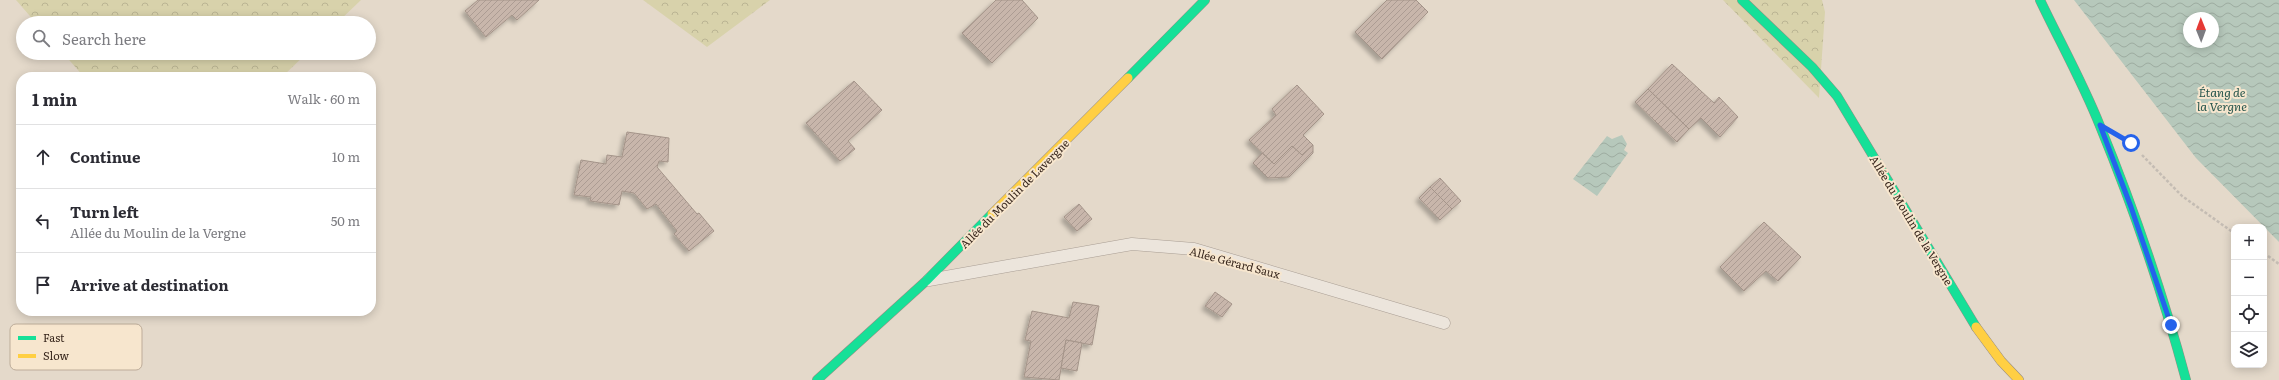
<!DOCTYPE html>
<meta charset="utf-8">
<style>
body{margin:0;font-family:Literata,serif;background:#f2f2f3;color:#2b2b33}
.controls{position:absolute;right:12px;bottom:12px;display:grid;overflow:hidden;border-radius:8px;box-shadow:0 2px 10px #0003}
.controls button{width:36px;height:36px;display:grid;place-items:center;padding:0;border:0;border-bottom:1px solid #e1e1e2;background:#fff;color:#2b2b33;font:20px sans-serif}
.compass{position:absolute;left:2183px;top:12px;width:36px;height:36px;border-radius:50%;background:#fff;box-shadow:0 2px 10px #0003;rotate:359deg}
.stop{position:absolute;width:12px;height:12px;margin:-9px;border:3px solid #2563eb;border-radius:50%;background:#fff}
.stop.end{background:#2563eb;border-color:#fff;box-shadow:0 1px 4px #0008}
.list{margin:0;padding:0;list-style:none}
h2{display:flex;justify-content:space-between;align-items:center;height:52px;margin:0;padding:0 16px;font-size:17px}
h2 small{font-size:13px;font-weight:400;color:#7c7c81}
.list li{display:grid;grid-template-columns:26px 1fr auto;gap:12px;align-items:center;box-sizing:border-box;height:64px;padding:0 16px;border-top:1px solid #e1e1e2}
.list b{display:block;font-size:15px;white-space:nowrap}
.list p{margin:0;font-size:13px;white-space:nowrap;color:#7c7c81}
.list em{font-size:13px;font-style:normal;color:#7c7c81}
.icon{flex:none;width:22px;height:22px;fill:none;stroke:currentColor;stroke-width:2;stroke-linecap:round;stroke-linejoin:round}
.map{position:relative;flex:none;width:2279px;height:380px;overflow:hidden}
.search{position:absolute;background:#fff;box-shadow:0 2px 10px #0003;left:16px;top:16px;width:360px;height:44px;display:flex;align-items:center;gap:10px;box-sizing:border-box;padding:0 14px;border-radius:22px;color:#7c7c81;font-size:15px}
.panel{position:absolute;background:#fff;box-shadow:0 2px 10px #0003;left:16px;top:72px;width:360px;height:244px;border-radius:16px}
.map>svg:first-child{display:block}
</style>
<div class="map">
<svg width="2279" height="380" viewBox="0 0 2279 380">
<defs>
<pattern id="forest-crowns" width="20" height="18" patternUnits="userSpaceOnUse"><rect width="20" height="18" fill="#d8d2ab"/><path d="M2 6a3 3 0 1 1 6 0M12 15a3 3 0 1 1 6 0" fill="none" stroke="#bab493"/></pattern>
<pattern id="water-waves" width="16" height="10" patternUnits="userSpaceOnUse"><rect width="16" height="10" fill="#b6c8bb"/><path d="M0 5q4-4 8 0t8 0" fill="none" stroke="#9daca0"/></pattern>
<pattern id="building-hatch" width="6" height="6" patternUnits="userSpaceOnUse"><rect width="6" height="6" fill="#c8b6ab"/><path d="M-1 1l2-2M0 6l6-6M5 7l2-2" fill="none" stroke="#ac9c93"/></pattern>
<filter id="shadow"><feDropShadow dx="-3.5" dy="3.5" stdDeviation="2" flood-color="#0004"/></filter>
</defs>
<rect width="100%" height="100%" fill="#e4d9ca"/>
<g fill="url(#forest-crowns)">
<polygon points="16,0 361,0 337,23 36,23"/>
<polygon points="643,0 770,0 707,47"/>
<polygon points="1723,0 1822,0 1825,12 1819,98"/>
<polygon points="63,53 307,53 282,77 84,77"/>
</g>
<g fill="url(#water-waves)" fill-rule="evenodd">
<path d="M2074,0h205v242l-83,-84zM2189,18h24v24h-24z"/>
<polygon points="1622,135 1627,144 1624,150 1628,153 1597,196 1573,179 1607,136 1612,139"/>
</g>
<g fill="url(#building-hatch)" stroke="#a49489" filter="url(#shadow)">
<polygon points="478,0 539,0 517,20 512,15 486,37 465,11"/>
<polygon points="996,0 1022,0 1038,18 992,63 962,33"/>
<polygon points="1387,0 1416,0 1428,12 1382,59 1355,32"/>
<polygon points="1672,64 1714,103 1719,97 1738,117 1720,137 1701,118 1689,129 1648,89"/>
<polygon points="854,81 882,110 848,141 855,149 840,161 806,123"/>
<polygon points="1297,85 1324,114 1303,135 1313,145 1302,155 1292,146 1274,164 1249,140 1276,115 1272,109"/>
<polygon points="1648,89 1689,129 1677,142 1635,102"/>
<polygon points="627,132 669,138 668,162 659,161 657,167 697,214 699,213 714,231 689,251 674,234 677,231 656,204 647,209 634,193 622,191 619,205 590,201 591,197 574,195 581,160 606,164 607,155 622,157"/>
<polygon points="1313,145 1313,153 1289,177 1268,178 1253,163 1262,153 1274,164 1292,146 1302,155"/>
<polygon points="1440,178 1461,201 1452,209 1430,187"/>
<polygon points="1430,187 1452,209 1440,220 1419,198"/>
<polygon points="1079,204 1092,219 1077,231 1064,217"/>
<polygon points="1764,222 1801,257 1778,281 1766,271 1744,291 1720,267"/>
<polygon points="1215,292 1232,304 1222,317 1205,306"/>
<polygon points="1073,302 1099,306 1092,345 1066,340 1059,380 1024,377 1031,341 1025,340 1032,311 1069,318"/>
<polygon points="1066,340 1082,343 1077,371 1061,368"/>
</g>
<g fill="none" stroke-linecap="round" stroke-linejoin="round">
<defs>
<polyline id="lane" points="929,280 1132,244 1194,249 1444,323"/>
<g id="fast">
<polyline points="1742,0 1812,67 1837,96 1976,327"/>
<path d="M2040,0c20,42 43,83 60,126 34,83 63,168 86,254"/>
<polyline points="1128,78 1205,0"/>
<polyline points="817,380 926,281 992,214"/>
</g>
<g id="slow">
<polyline points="992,214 1128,78"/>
<polyline points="1976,327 2001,361 2019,380"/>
</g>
</defs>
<use href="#lane" stroke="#a99e94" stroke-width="13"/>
<use href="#fast" stroke="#988e84" stroke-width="10"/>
<use href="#slow" stroke="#988e84" stroke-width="10"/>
<g stroke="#c4bcb3" stroke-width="2.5" stroke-dasharray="3 2" stroke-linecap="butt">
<polyline points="2142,155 2182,196 2234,233"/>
<polyline points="2264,253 2279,264"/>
</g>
<use href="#lane" stroke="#ece5dc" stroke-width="12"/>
<use href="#fast" stroke="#16e098" stroke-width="9"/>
<use href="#slow" stroke="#ffcf43" stroke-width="9"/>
</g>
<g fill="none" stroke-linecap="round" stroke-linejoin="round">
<polyline stroke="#2563eb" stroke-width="5" points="2131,143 2100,125 2131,207 2171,325"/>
</g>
<g text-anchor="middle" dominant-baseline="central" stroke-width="4" stroke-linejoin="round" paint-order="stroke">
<g font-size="11" fill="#37261c" stroke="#f7e6ce">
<text transform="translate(1014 193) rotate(-45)">Allée du Moulin de Lavergne</text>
<text transform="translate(1912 220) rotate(59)">Allée du Moulin de la Vergne</text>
<text transform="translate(1235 262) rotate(15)">Allée Gérard Saux</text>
</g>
<g font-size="12" font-style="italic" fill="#2a584f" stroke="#f7e6ce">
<text x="2222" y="92">Étang de<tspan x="2222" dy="14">la Vergne</tspan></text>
</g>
</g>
<rect x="10" y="324" width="132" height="46" rx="6" fill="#f7e6ce" stroke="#bdac99" stroke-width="1"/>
<rect x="18" y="336" width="18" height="4" fill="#16e098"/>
<rect x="18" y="354" width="18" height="4" fill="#ffcf43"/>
<g font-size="11" fill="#37261c">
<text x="43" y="342">Fast</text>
<text x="43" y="360">Slow</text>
</g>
</svg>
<div class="controls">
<button>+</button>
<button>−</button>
<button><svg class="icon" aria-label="locate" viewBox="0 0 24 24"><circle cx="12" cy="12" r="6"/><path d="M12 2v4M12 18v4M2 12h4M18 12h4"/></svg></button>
<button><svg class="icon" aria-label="layers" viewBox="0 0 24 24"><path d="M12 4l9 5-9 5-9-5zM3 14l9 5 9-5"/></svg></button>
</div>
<svg class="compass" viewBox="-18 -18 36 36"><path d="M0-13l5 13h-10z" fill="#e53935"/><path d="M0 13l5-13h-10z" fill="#7c7c81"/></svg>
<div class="stop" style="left:2131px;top:143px"></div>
<div class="stop end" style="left:2171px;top:325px"></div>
<div class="search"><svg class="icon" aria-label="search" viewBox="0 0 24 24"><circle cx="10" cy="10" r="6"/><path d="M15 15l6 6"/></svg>Search here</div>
<section class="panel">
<h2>1 min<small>Walk · 60 m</small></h2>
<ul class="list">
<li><svg class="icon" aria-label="ahead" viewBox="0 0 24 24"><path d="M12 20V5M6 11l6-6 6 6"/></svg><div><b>Continue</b></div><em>10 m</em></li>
<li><svg class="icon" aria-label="left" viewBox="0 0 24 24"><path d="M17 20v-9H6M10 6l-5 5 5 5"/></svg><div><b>Turn left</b><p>Allée du Moulin de la Vergne</p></div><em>50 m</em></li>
<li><svg class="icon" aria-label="arrive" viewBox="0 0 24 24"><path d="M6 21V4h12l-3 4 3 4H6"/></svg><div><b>Arrive at destination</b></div></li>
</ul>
</section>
</div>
